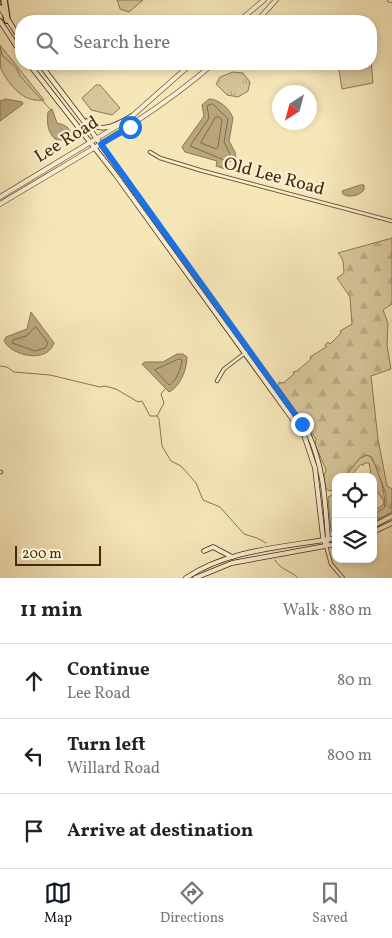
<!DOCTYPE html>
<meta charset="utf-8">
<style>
body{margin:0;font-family:Vollkorn,serif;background:#f6f6f6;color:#222}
.controls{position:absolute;right:15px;bottom:15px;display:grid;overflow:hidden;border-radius:10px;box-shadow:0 2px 8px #0003}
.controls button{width:45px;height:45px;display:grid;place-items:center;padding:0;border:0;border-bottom:1px solid #e0e0e0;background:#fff;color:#222;font:25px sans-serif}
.compass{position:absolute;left:272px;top:85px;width:45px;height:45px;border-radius:50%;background:#fff;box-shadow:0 2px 8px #0003;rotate:216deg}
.scale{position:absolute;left:15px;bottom:12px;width:86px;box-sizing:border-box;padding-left:5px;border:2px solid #452a0f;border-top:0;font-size:14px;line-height:18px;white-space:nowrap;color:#452a0f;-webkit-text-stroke:4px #f9efd2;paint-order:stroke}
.stop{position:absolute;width:15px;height:15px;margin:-11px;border:4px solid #1a73e8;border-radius:50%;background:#fff}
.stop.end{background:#1a73e8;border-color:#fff;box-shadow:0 1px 5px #0008}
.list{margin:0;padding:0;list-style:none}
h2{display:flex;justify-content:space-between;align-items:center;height:65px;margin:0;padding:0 20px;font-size:21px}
h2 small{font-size:16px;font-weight:400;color:#767676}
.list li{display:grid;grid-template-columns:32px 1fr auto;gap:15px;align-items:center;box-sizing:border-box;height:75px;padding:0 20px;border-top:1px solid #e0e0e0}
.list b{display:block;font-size:19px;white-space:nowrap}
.list p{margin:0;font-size:16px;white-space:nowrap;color:#767676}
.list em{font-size:16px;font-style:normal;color:#767676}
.icon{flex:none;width:28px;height:28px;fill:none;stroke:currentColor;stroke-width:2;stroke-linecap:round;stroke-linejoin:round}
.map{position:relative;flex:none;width:392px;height:578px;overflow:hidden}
.search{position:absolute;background:#fff;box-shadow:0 2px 8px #0003;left:15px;right:15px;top:15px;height:55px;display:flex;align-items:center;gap:12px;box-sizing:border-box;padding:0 18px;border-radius:20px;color:#767676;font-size:19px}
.sheet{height:290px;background:#fff}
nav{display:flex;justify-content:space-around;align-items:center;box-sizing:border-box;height:70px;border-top:1px solid #e0e0e0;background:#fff;font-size:14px;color:#767676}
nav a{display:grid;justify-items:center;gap:2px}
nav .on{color:#111827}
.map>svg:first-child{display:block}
</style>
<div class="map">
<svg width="392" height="578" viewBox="0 0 392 578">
<defs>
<pattern id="forest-firs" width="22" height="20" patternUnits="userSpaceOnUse" patternTransform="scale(1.25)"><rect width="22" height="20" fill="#d8c79c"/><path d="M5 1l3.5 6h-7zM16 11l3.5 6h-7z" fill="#bbab85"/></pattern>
<pattern id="park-tufts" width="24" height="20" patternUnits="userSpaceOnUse" patternTransform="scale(1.25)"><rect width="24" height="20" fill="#d8c79c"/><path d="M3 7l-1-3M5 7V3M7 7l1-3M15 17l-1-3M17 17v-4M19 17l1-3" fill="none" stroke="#bbab85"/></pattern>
</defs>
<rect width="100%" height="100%" fill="#f6e7b9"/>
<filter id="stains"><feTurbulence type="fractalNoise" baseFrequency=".004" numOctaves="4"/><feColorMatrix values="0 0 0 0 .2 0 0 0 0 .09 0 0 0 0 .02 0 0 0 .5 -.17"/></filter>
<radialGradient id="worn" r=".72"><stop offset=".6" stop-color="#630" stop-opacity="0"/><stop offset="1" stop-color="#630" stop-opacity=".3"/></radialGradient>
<g fill="#d8c79c" stroke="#8e7856">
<polygon points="117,0 143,0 129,12 120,9"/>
<path d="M0,45l44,55c-21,3 -34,-14 -43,-31 -1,-5 -1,-18 -1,-24z"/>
<polygon points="371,60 373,83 342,89 338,64 371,64"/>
<polygon points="96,85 100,85 120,108 112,115 91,110 82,98"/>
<path d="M367,455c10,3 21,45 17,55l-11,6v-5l10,-6 1,-4 -11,-15 -4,-23h-5l-1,3 -2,-2 -11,13h-6l16,-19z"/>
<polygon points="336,493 334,500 336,503 336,534 331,531 328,497"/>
</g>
<path fill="url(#forest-firs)" stroke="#8e7856" d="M392,238v66l-9,6 5,13 -1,22 4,24 -20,7 7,63 9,47 5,3v23l-19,10v-6l13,-10v-12l-14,-37 -5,-2 -7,3 -16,19h-8v12l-6,2 -4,-2 -2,-13 2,-6 -11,-26 1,-5 -38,-53 1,-4 4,1 11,-9 -1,-2 4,-1 14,-12 -1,-2 16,-10 -1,-2 3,-3 2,2 11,-11 -1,-2 12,-7 -2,-27 -13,-19 7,-5c-1,-7 1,-13 -6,-20z"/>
<polygon fill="url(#park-tufts)" stroke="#8e7856" points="233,72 243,73 250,82 248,91 238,97 227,95 216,84 220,77"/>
<g fill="#baa77f" stroke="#8b7552">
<polygon points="6,99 22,102 23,104 0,121 0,101"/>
<path d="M209,99c10,0 21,10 24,19l-4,23 6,11 1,6 -10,6 -1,5 -9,-3 1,-5 -32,-9 -3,-5 22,-31 -2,-11z"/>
<path d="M52,109l5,14c8,2 13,4 14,12l-5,6 -11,-2c-8,-8 -8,-16 -7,-27z"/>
<path d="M360,185h4v5c-5,6 -15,8 -21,4l-1,-3z"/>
<path d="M31,312l23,31c-7,21 -42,13 -50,-2l2,-4 21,-8z"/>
<path d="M177,354h6l4,3c0,12 -7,30 -18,35l-27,-28 3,-2h18z"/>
</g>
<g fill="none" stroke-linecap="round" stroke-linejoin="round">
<g stroke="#806847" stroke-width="1">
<polygon points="213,104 228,119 224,142 231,156 224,160 190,146 209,118 207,106"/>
<polygon points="216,117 219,117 222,120 218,147 216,149 201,143"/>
<polygon points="36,327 48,343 45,348 35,351 12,343 13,340 26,336"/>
<path d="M179,359l3,1c-1,9 -6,22 -13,25l-14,-15z"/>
</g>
<g stroke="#8b7552" stroke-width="1">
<polyline points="0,46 2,55 17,69 20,76 51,110"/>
<polyline points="0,366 7,367 14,372 50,375 100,387 105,386 116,389 138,402 142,401 150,416 157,416"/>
<polyline points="157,416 159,419 162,446 171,461 181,466 196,483 203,500 220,507 244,534 257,538 266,543"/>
<polyline points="157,416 164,403 161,394 165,389"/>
<path d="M275,560c7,11 15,10 23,18"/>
</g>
<defs>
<g id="minor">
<polyline points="150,152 160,158 203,171 392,221"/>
<polyline points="217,381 224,369 249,350"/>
<polyline points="0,472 1,472"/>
<polyline points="326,546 331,564 343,578"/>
</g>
<g id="tertiary">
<polyline points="390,0 392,0"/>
<polyline points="239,21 264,0"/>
<polyline points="257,21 276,0"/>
<polyline points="131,117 191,64"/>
<polyline points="0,197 119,125"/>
<path d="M0,204c74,-45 147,-83 213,-140"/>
</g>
<g id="secondary">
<polyline points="0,7 21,40"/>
<polyline points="0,21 21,53"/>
<polyline points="29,64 115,174 304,435 315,468 323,537 326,546"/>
<path d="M40,64l49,64 219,305c16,34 17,69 20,106l-2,7"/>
<path d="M87,121c15,14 30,3 45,-5"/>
<polyline points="373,526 392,516"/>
<polyline points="373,532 392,523"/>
<polyline points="204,551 213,547 232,557"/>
<path d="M186,578c42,-29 101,-31 150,-40"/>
<polyline points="195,578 232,563 336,544"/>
</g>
<polyline id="motorway" points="4,0 7,20"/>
</defs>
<use href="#minor" stroke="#71593a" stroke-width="4.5"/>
<use href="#tertiary" stroke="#71593a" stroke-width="5.5"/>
<use href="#secondary" stroke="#452a0f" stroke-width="5.5"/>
<use href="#motorway" stroke="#452a0f" stroke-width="8"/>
<use href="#minor" stroke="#f9efd2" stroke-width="2.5"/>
<use href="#tertiary" stroke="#f9efd2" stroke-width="4"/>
<use href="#secondary" stroke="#f9efd2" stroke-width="4"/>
<use href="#motorway" stroke="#f6e7b9" stroke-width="5.5"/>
</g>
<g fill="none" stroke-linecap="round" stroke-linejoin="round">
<polyline stroke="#1a73e8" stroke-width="6" points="130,127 101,144 302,424"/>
</g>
<g text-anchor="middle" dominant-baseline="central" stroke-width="4.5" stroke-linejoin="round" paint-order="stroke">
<g font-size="18" fill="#452a0f" stroke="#f9efd2">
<text transform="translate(67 140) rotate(-32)">Lee Road</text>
<text transform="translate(274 177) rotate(15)">Old Lee Road</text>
</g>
</g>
<rect width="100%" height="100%" filter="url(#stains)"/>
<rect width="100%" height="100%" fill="url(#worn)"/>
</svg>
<div class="controls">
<button><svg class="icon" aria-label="locate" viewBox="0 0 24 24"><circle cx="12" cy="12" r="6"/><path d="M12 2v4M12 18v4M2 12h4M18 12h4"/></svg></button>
<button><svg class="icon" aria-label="layers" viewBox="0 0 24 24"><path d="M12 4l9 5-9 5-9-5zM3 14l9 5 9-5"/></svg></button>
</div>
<svg class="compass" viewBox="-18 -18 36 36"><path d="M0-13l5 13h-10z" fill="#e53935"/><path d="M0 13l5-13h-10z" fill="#767676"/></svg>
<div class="scale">200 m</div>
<div class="stop" style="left:130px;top:127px"></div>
<div class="stop end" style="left:302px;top:424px"></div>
<div class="search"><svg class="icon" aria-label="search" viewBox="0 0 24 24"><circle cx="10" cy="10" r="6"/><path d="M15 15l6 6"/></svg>Search here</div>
</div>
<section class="sheet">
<h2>11 min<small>Walk · 880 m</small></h2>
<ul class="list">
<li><svg class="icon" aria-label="ahead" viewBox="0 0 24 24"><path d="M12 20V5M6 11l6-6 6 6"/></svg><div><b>Continue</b><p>Lee Road</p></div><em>80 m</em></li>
<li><svg class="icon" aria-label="left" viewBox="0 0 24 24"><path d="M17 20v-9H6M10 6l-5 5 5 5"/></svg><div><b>Turn left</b><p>Willard Road</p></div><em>800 m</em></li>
<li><svg class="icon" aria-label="arrive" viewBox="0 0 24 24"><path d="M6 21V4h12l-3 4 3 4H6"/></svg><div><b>Arrive at destination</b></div></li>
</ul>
</section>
<nav>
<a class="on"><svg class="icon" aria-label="map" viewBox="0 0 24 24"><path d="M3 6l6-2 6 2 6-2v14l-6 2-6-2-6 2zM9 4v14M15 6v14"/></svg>Map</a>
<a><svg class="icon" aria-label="directions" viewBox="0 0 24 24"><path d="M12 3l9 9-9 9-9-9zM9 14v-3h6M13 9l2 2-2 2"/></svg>Directions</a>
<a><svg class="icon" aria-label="saved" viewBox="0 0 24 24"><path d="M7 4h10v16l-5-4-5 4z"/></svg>Saved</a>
</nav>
